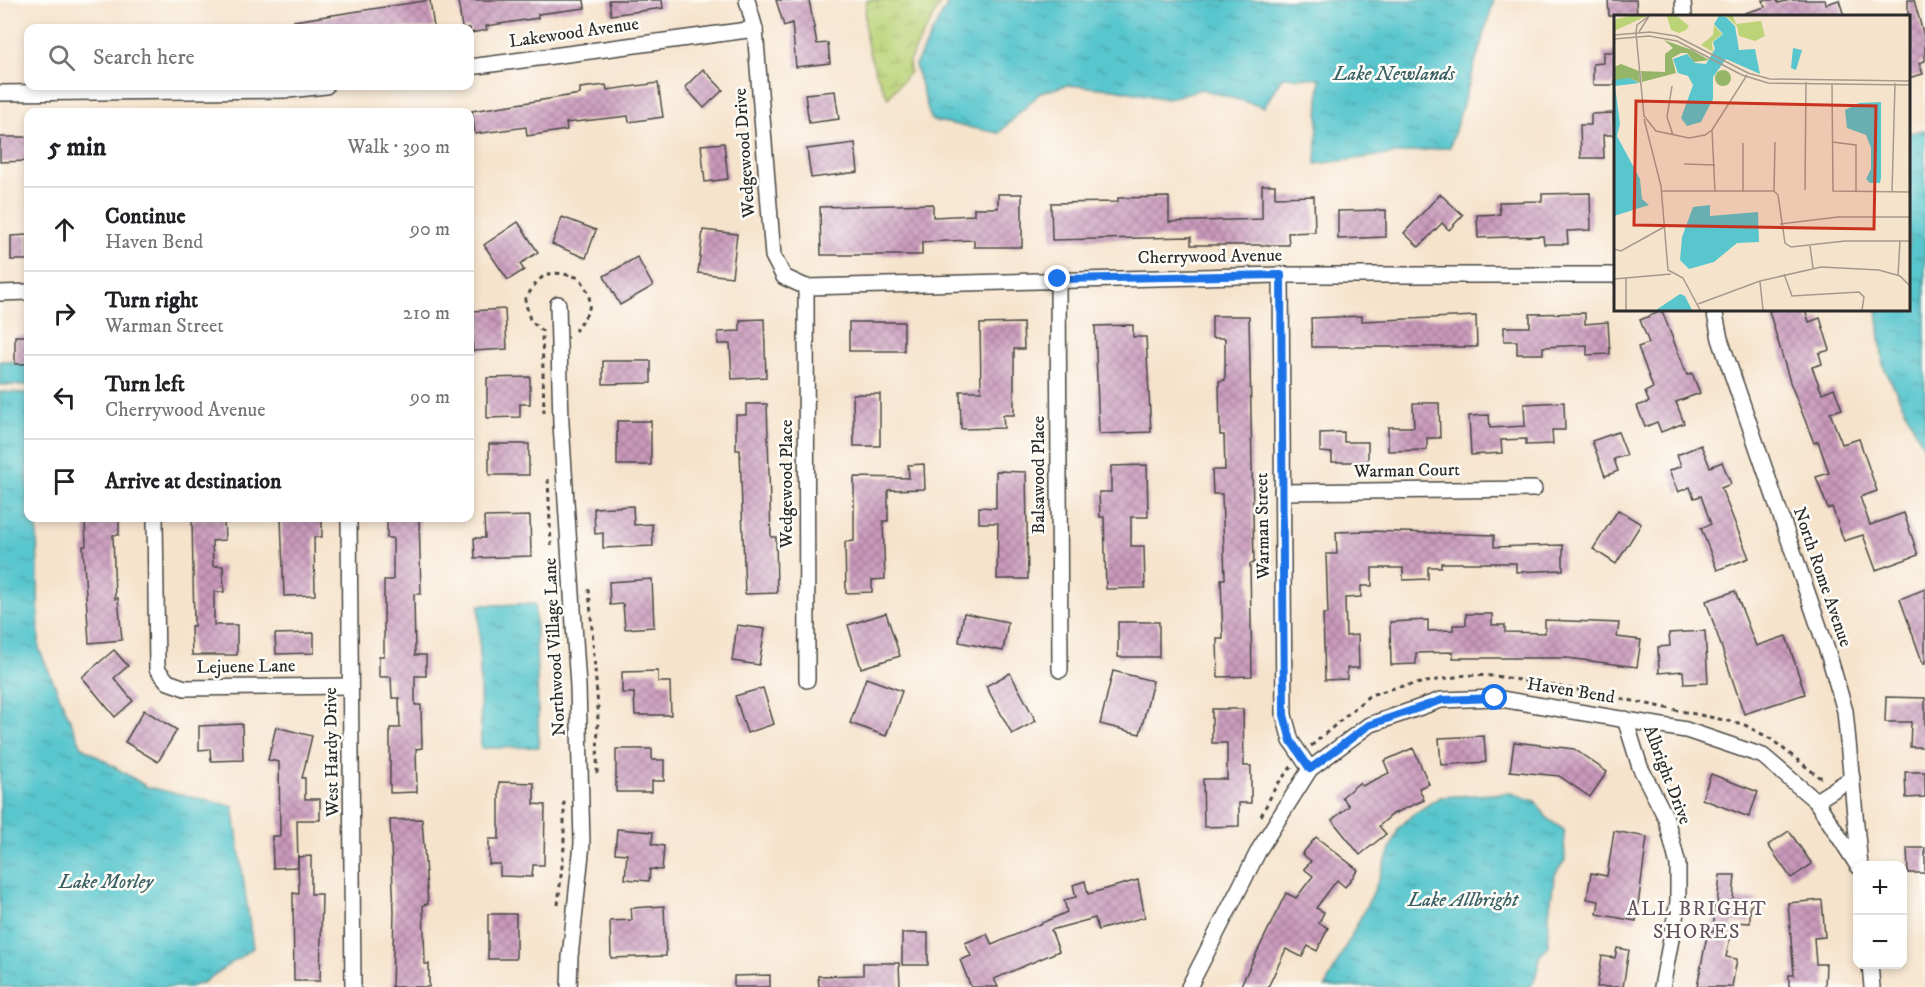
<!DOCTYPE html>
<meta charset="utf-8">
<style>
body{margin:0;font-family:"IM FELL DW Pica",serif;background:#f6f6f6;color:#202124}
.controls{position:absolute;right:18px;bottom:18px;display:grid;overflow:hidden;border-radius:12px;box-shadow:0 3px 9px #0003}
.controls button{width:54px;height:54px;display:grid;place-items:center;padding:0;border:0;border-bottom:2px solid #e0e0e0;background:#fff;color:#202124;font:30px sans-serif}
.stop{position:absolute;width:18px;height:18px;margin:-14px;border:4px solid #1a73e8;border-radius:50%;background:#fff}
.stop.end{background:#1a73e8;border-color:#fff;box-shadow:0 2px 6px #0008}
.list{margin:0;padding:0;list-style:none}
h2{display:flex;justify-content:space-between;align-items:center;height:78px;margin:0;padding:0 24px;font-size:26px}
h2 small{font-size:20px;font-weight:400;color:#757577}
.list li{display:grid;grid-template-columns:39px 1fr auto;gap:18px;align-items:center;box-sizing:border-box;height:84px;padding:0 24px;border-top:2px solid #e0e0e0}
.list b{display:block;font-size:22px;white-space:nowrap}
.list p{margin:0;font-size:20px;white-space:nowrap;color:#757577}
.list em{font-size:20px;font-style:normal;color:#757577}
.icon{flex:none;width:33px;height:33px;fill:none;stroke:currentColor;stroke-width:2;stroke-linecap:round;stroke-linejoin:round}
.map{position:relative;flex:none;width:1925px;height:987px;overflow:hidden}
.search{position:absolute;background:#fff;box-shadow:0 3px 9px #0003;left:24px;top:24px;width:450px;height:66px;display:flex;align-items:center;gap:15px;box-sizing:border-box;padding:0 21px;border-radius:12px;color:#757577;font-size:22px}
.panel{position:absolute;background:#fff;box-shadow:0 3px 9px #0003;left:24px;top:108px;width:450px;height:414px;border-radius:12px}
.map>svg:first-child{display:block}
</style>
<div class="map">
<svg width="1925" height="987" viewBox="0 0 1925 987">
<defs>
<pattern id="wetland-marsh" width="20" height="14" patternUnits="userSpaceOnUse" patternTransform="scale(1.5)"><rect width="20" height="14" fill="#bcd377"/><path d="M1 5h8M5 5V1M11 12h8M15 12V8" fill="none" stroke="#a2b567"/></pattern>
<pattern id="water-ripples" width="26" height="14" patternUnits="userSpaceOnUse" patternTransform="scale(1.5)"><rect width="26" height="14" fill="#59c6cd"/><path d="M2 4q2-2 4 0t4 0M15 11q2-2 4 0t4 0" fill="none" stroke="#4aa1a7"/></pattern>
<pattern id="building-cross-hatch" width="8" height="8" patternUnits="userSpaceOnUse" patternTransform="scale(1.5)"><rect width="8" height="8" fill="#ca9abc"/><path d="M0 0l8 8M0 8l8-8" fill="none" stroke="#a47e99"/></pattern>
</defs>
<rect width="100%" height="100%" fill="#fdfcf7"/>
<filter id="ink" filterUnits="userSpaceOnUse"><feTurbulence type="fractalNoise" baseFrequency=".0167" numOctaves="2"/><feDisplacementMap in="SourceGraphic" scale="12" xChannelSelector="R" yChannelSelector="G"/><feConvolveMatrix kernelMatrix="1 2 1 2 8 2 1 2 1" color-interpolation-filters="sRGB"/></filter>
<filter id="wash" filterUnits="userSpaceOnUse"><feTurbulence type="fractalNoise" baseFrequency=".008" numOctaves="4" result="noise"/><feDisplacementMap in="SourceGraphic" scale="24" xChannelSelector="R" yChannelSelector="G"/><feGaussianBlur stdDeviation="1.35" result="paint"/><feColorMatrix in="noise" values="0 0 0 0 0 0 0 0 0 0 0 0 0 0 0 0 0 1.4 0 .05"/><feComposite in="paint" operator="in"/></filter>
<g filter="url(#wash)">
<rect width="100%" height="100%" fill="#f6e3cc"/>
<path fill="url(#wetland-marsh)" stroke="#747f51" stroke-width="1.5" d="M867,0h71l2,4 -31,57 1,11 -22,26c-16,-31 -28,-62 -21,-98z"/>
<g fill="url(#water-ripples)" stroke="#42787c" stroke-width="1.5">
<polygon points="946,0 1494,0 1450,147 1316,164 1320,78 1282,77 1264,107 1201,89 1167,99 1114,89 1067,85 1040,93 999,133 931,120 915,65 947,5"/>
<polygon points="1925,130 1925,450 1883,365 1877,309 1908,309 1909,133"/>
<polygon points="0,361 28,362 28,385 0,385"/>
<polygon points="0,392 28,393 28,518 37,518 39,649 82,747 147,787 233,806 253,948 204,982 190,987 0,987"/>
<polygon points="535,604 539,747 481,748 479,605"/>
<polygon points="1511,793 1535,801 1548,819 1564,830 1565,860 1555,874 1549,913 1548,945 1539,957 1537,973 1531,987 1325,987 1373,893 1398,829 1412,815 1440,797"/>
</g>
<g id="blocks">
<g fill="url(#building-cross-hatch)">
<polygon points="430,0 434,28 295,28 294,21"/>
<polygon points="458,0 584,0 585,8 538,14 538,18 486,26 487,30 470,33 470,28 462,28"/>
<polygon points="609,0 662,0 663,8 611,15"/>
<polygon points="776,0 809,0 817,44 828,43 830,63 796,67 792,23 784,26"/>
<polygon points="1608,0 1636,0 1637,16 1609,16"/>
<polygon points="1763,0 1777,0 1778,3 1790,0 1825,0 1826,4 1839,0 1844,16 1746,16 1745,13 1765,7"/>
<polygon points="1908,0 1914,0 1925,40 1925,61 1919,63 1923,74 1908,78"/>
<polygon points="1603,52 1616,52 1615,85 1593,85 1593,64 1603,63"/>
<polygon points="703,69 723,90 704,108 685,87"/>
<polygon points="658,83 663,117 629,122 628,116 566,123 567,130 527,136 526,127 475,134 472,111 580,94 580,88 606,85 607,90"/>
<polygon points="835,91 839,119 809,123 805,94"/>
<polygon points="1613,113 1614,135 1603,135 1604,158 1581,158 1580,125 1591,125 1591,114"/>
<polygon points="0,137 28,137 28,161 0,162"/>
<polygon points="724,143 728,179 705,182 701,145"/>
<polygon points="855,143 858,172 811,178 807,149"/>
<polygon points="1262,185 1275,185 1275,197 1314,196 1315,232 1288,233 1289,245 1191,245 1191,237 1052,240 1051,203 1118,202 1118,198 1169,197 1169,222 1262,219"/>
<polygon points="1590,193 1591,230 1567,231 1568,244 1544,244 1543,236 1478,238 1477,215 1500,214 1499,202 1542,201 1542,194"/>
<polygon points="998,194 1022,194 1022,247 974,247 974,240 922,242 922,255 821,255 820,207 933,204 933,217 974,215 974,208 998,208"/>
<polygon points="1440,194 1463,215 1449,230 1442,223 1419,247 1404,233"/>
<polygon points="1386,210 1386,237 1338,239 1338,211"/>
<polygon points="562,217 596,230 586,258 552,244"/>
<polygon points="518,222 538,252 520,264 524,270 508,280 484,245"/>
<polygon points="703,230 737,234 732,277 698,273"/>
<polygon points="28,235 28,260 11,260 11,236"/>
<polygon points="637,257 653,286 620,305 604,276"/>
<polygon points="505,309 507,349 473,351 471,311"/>
<polygon points="1776,309 1805,309 1809,322 1820,318 1830,350 1819,353 1822,364 1812,367 1822,393 1834,388 1842,409 1830,413 1842,444 1859,439 1877,491 1860,497 1870,525 1904,513 1918,555 1876,570 1863,535 1844,541 1832,507 1828,509 1816,477 1829,473 1818,441 1814,443 1790,382 1769,311"/>
<polygon points="1662,311 1687,375 1692,373 1700,393 1676,402 1684,423 1661,432 1657,422 1645,427 1637,406 1649,402 1645,392 1653,388 1638,347 1649,343 1640,320"/>
<polygon points="1585,313 1585,324 1608,322 1610,354 1587,355 1587,345 1543,347 1543,354 1517,354 1517,341 1504,341 1504,327 1530,327 1530,314"/>
<polygon points="1212,316 1249,316 1254,563 1250,564 1252,676 1218,677 1217,639 1223,639 1221,579 1225,579 1222,494 1213,494 1212,470 1225,470 1224,435 1220,435 1219,381 1225,380 1225,338 1212,338"/>
<polygon points="1362,316 1362,321 1476,316 1477,347 1312,347 1311,318"/>
<polygon points="764,319 766,377 732,379 730,344 718,344 718,332 740,331 740,320"/>
<rect x="849" y="322" width="55" height="29"/>
<polygon points="1023,323 1024,349 1014,349 1014,415 1003,415 1004,428 961,429 960,391 981,391 980,324"/>
<polygon points="1133,325 1133,337 1146,337 1151,432 1099,434 1095,326"/>
<rect x="15" y="336" width="13" height="28"/>
<polygon points="603,361 651,361 651,383 603,384"/>
<polygon points="530,377 530,404 520,404 520,417 487,418 487,378"/>
<polygon points="853,394 880,394 880,446 854,446"/>
<polygon points="1564,402 1565,430 1552,430 1553,444 1526,445 1526,439 1501,440 1502,453 1471,455 1469,416 1489,415 1490,428 1525,426 1524,404"/>
<polygon points="1413,403 1439,403 1440,438 1427,438 1427,450 1388,451 1388,427 1414,427"/>
<polygon points="746,404 767,404 771,537 776,537 777,593 745,594 740,450 736,450 736,415 746,415"/>
<rect x="617" y="421" width="34" height="44"/>
<polygon points="1344,432 1344,442 1368,442 1368,462 1332,462 1332,453 1320,452 1320,433"/>
<polygon points="1618,432 1627,455 1614,459 1618,471 1605,476 1592,441"/>
<rect x="489" y="444" width="40" height="31"/>
<polygon points="1701,445 1710,467 1722,462 1731,484 1721,488 1749,558 1717,570 1701,528 1711,524 1701,496 1694,498 1690,487 1678,492 1669,471 1681,466 1677,455"/>
<polygon points="924,464 925,489 888,490 888,521 883,521 885,579 872,580 872,592 846,593 845,542 854,541 854,477 909,478 908,465"/>
<polygon points="1147,465 1148,517 1131,517 1131,546 1144,546 1145,588 1106,589 1104,517 1100,517 1099,492 1111,492 1111,466"/>
<polygon points="996,471 1026,472 1028,579 997,579 998,523 979,523 979,507 996,508"/>
<polygon points="633,506 634,525 652,524 653,546 603,548 603,533 595,534 594,508"/>
<polygon points="1618,510 1641,524 1616,564 1593,549"/>
<polygon points="530,516 531,556 475,558 474,538 485,538 484,517"/>
<polygon points="85,518 119,518 119,535 113,535 115,599 118,598 122,640 89,643 83,546 86,546"/>
<polygon points="202,518 224,518 225,540 212,541 213,566 223,566 224,592 214,592 214,625 237,625 237,655 192,655 191,626 194,626 192,519"/>
<polygon points="281,518 322,518 322,537 314,537 315,595 284,596"/>
<polygon points="387,518 419,518 421,594 414,594 415,655 426,655 426,676 415,676 415,705 421,705 422,748 416,749 417,792 390,793 390,728 400,728 399,698 392,698 391,677 379,677 379,656 384,656 384,580 393,580 393,538 387,538"/>
<polygon points="1370,531 1494,535 1494,547 1563,545 1563,570 1516,572 1516,563 1441,563 1441,567 1428,567 1428,579 1403,580 1403,568 1372,568 1372,586 1361,586 1361,597 1345,598 1346,636 1358,635 1359,668 1347,668 1347,679 1325,680 1323,614 1328,614 1326,554 1337,554 1336,532"/>
<polygon points="652,579 654,627 625,629 623,604 610,605 609,582"/>
<polygon points="1925,589 1925,664 1923,664 1900,599"/>
<polygon points="1735,591 1756,646 1786,636 1805,694 1744,714 1706,601"/>
<polygon points="886,613 900,656 861,668 848,625"/>
<polygon points="964,613 1008,622 1003,651 959,642"/>
<polygon points="1466,614 1492,614 1492,625 1505,625 1505,632 1545,633 1545,620 1619,623 1617,637 1641,640 1637,667 1567,658 1453,658 1453,652 1416,653 1416,664 1391,665 1390,622 1428,620 1428,631 1453,630 1453,625 1466,625"/>
<rect x="1118" y="622" width="41" height="35"/>
<polygon points="737,625 765,629 759,665 732,661"/>
<polygon points="1705,631 1708,683 1684,684 1683,671 1659,673 1658,647 1670,646 1669,633"/>
<polygon points="314,633 314,653 276,654 275,634"/>
<polygon points="114,650 128,666 114,678 133,701 115,717 82,677"/>
<polygon points="658,671 658,682 670,682 671,715 635,715 634,693 622,693 622,672"/>
<polygon points="1113,671 1153,681 1140,734 1100,724"/>
<polygon points="1010,673 1036,721 1012,734 986,686"/>
<polygon points="866,678 902,691 886,736 850,723"/>
<polygon points="763,688 774,724 747,733 735,696"/>
<polygon points="1886,697 1925,698 1925,747 1910,747 1911,722 1885,722"/>
<polygon points="1212,709 1243,709 1244,766 1251,766 1251,803 1239,803 1239,826 1204,827 1203,779 1227,779 1227,743 1212,743"/>
<polygon points="144,710 177,730 158,762 125,742"/>
<polygon points="242,724 243,760 211,761 210,749 199,750 199,726"/>
<polygon points="276,727 312,736 302,778 305,778 305,799 320,799 320,820 297,820 298,867 273,868 272,836 280,836 279,762 268,760"/>
<polygon points="1484,736 1486,762 1441,765 1439,738"/>
<polygon points="1514,742 1574,749 1607,772 1590,797 1559,776 1510,771"/>
<polygon points="1413,748 1429,784 1419,788 1424,800 1393,814 1379,826 1386,834 1360,855 1332,820 1349,806 1342,797 1359,783 1362,786 1389,773 1384,761"/>
<polygon points="616,749 652,749 652,760 664,760 664,781 652,781 652,792 616,792"/>
<polygon points="1905,772 1925,772 1925,797 1906,798"/>
<polygon points="1711,774 1758,792 1749,817 1702,799"/>
<polygon points="499,782 534,783 534,804 545,805 544,865 533,865 532,877 500,876 500,864 489,864 489,839 499,839"/>
<polygon points="422,819 428,904 423,905 425,964 429,964 429,987 392,987 394,912 390,820"/>
<polygon points="617,829 653,832 652,844 664,846 662,870 650,869 649,881 625,879 627,854 615,853"/>
<polygon points="1614,831 1647,837 1636,921 1597,914 1599,901 1587,899 1591,873 1607,876"/>
<polygon points="1789,831 1812,864 1791,878 1768,845"/>
<polygon points="1316,837 1358,870 1345,887 1337,880 1316,908 1324,912 1319,923 1328,928 1317,951 1308,946 1302,957 1286,949 1268,987 1240,987 1286,893 1296,898 1313,876 1304,869 1311,861 1302,854"/>
<polygon points="1907,848 1925,848 1925,873 1908,873"/>
<polygon points="311,856 311,894 322,894 320,981 294,981 293,893 299,894 298,857"/>
<polygon points="1720,875 1735,875 1733,899 1759,899 1750,906 1750,923 1733,922 1726,957 1737,959 1732,987 1697,987 1708,930 1714,932 1714,905 1717,905"/>
<polygon points="1138,880 1145,917 1098,930 1095,918 1051,930 1059,951 994,979 998,987 971,987 960,960 971,956 965,943 987,934 992,945 1067,912 1064,900 1076,897 1073,885 1085,881 1088,894"/>
<polygon points="1822,900 1825,937 1814,938 1816,964 1826,964 1825,987 1789,987 1789,975 1794,975 1788,903"/>
<polygon points="664,906 666,956 611,958 610,921 632,920 631,908"/>
<rect x="488" y="914" width="28" height="45"/>
<rect x="902" y="933" width="26" height="32"/>
<polygon points="1617,948 1629,950 1623,987 1597,987 1602,956 1615,958"/>
<polygon points="863,963 899,963 900,987 819,987 818,976 863,975"/>
<polygon points="770,975 770,987 734,987 734,976"/>
</g>
</g>
</g>
<g filter="url(#ink)">
<use href="#blocks" fill-opacity="0" stroke="#494743" stroke-width="1.5"/>
<g fill="none" stroke-linecap="round" stroke-linejoin="round">
<defs>
<g id="minor">
<polyline points="747,0 755,29 773,256 784,277 806,287 1281,275 1616,275"/>
<polyline points="1683,0 1684,16"/>
<polyline points="470,67 755,29"/>
<polyline points="0,93 288,90 326,86"/>
<polyline points="1281,275 1284,715 1291,741 1310,769"/>
<polyline points="1058,279 1060,670"/>
<polyline points="806,287 807,680"/>
<polyline points="0,293 28,292"/>
<polyline points="558,304 561,424 578,686 582,844 570,957 569,987"/>
<polyline points="1714,309 1720,339 1829,656 1845,711 1860,866"/>
<polyline points="1282,492 1534,489"/>
<polyline points="155,518 157,669 168,682 185,688 350,686"/>
<polyline points="349,518 353,987"/>
<polyline points="1625,719 1640,767 1666,818 1678,865 1678,902 1662,987"/>
<polyline points="1816,801 1852,778"/>
<polyline points="1870,964 1872,987"/>
<polyline points="1189,987 1260,848 1310,769 1369,725 1441,700 1495,698 1686,730 1763,756 1816,801 1858,866"/>
</g>
</defs>
<use href="#minor" stroke="#494743" stroke-width="18"/>
<g stroke="#494743" stroke-width="3" stroke-dasharray="4.5 4.5" stroke-linecap="butt">
<path d="M544,413l-2,-82 -12,-11 -5,-20c17,-29 23,-31 55,-22 16,26 11,31 -5,53"/>
<polyline points="548,479 551,546"/>
<polyline points="589,589 598,708 597,777"/>
<polyline points="1311,746 1370,695 1398,687 1466,675 1495,676 1590,692 1743,724 1771,739 1819,777 1825,777"/>
<polyline points="1261,816 1276,786 1292,766"/>
<polyline points="558,905 564,847 564,798"/>
</g>
<use href="#minor" stroke="#fff" stroke-width="15"/>
</g>
</g>
<g fill="none" stroke-linecap="round" stroke-linejoin="round" filter="url(#ink)">
<polyline stroke="#1a73e8" stroke-width="8" points="1058,279 1281,275 1284,715 1291,741 1310,769 1369,725 1442,700 1495,698"/>
</g>
<g text-anchor="middle" dominant-baseline="central" stroke-width="5" stroke-linejoin="round" paint-order="stroke">
<g font-size="18" fill="#2b2b2b" stroke="#fdfcf7">
<text transform="translate(574 33) rotate(-8)">Lakewood Avenue</text>
<text transform="translate(745 153) rotate(-94)">Wedgewood Drive</text>
<text transform="translate(1210 257) rotate(-1)">Cherrywood Avenue</text>
<text transform="translate(1407 471) rotate(-1)">Warman Court</text>
<text transform="translate(1039 475) rotate(-90)">Balsawood Place</text>
<text transform="translate(787 484) rotate(-90)">Wedgewood Place</text>
<text transform="translate(1263 526) rotate(-91)">Warman Street</text>
<text transform="translate(1822 577) rotate(71)">North Rome Avenue</text>
<text transform="translate(555 647) rotate(-93)">Northwood Village Lane</text>
<text transform="translate(246 667) rotate(-1)">Lejuene Lane</text>
<text transform="translate(1571 691) rotate(9)">Haven Bend</text>
<text transform="translate(332 752) rotate(-91)">West Hardy Drive</text>
<text transform="translate(1667 775) rotate(69)">Albright Drive</text>
</g>
<g font-size="20" font-style="italic" fill="#3b6164" stroke="#fdfcf7">
<text x="1394" y="74">Lake Newlands</text>
<text x="106" y="882">Lake Morley</text>
<text x="1463" y="900">Lake Allbright</text>
</g>
<g font-size="20" letter-spacing="1.5" fill="#63525e" stroke="#fdfcf7">
<text x="1697" y="909">ALL BRIGHT<tspan x="1697" dy="23">SHORES</tspan></text>
</g>
</g>
<g transform="translate(1614 15)">
<rect width="296" height="296" fill="#f6e3cc"/>
<path d="M50,25l28,10 17,10 -15,2 -7,-9h-6l-9,5 4,15 -34,9 -1,-11 24,1v-18l8,-6zM7,49l18,7 1,12 -10,-5 -15,3 -1,-14zM101 63a8 8 0 1 1 16 0a8 8 0 1 1-16 0Z" fill="#95b568"/>
<path d="M16,1h17l-33,15 2,-12zM53,1h10l12,10 -3,4 -7,3 -8,-3zM112,1h7l3,8 25,-3 4,15 -10,5 -16,-5 -2,-10zM100,10l8,9 -10,8 1,10 -12,-7 12,-10z" fill="#bcd377"/>
<path d="M105,1l7,1 9,9 4,24 16,-1 5,25 -34,-15 -13,18v22l-12,23 -14,4 -6,-8 12,-33 -5,-9 -10,-3 -5,-14 14,-5 8,9 11,1 9,-15 -2,-7 10,-8 -9,-10zM179,33l9,2 -6,20 -5,-2zM16,63l9,5 -24,3 5,38 -3,12 23,43 2,20 7,6 -35,11v-136zM267,87v76l-1,5h-10l-4,-4 5,-10v-21l-5,-13 -19,-7 -2,-18 14,-7zM96,190v11l48,-4 1,30 -22,1 -23,19 -25,7 -9,-9 2,-23 11,-30zM66,279l5,2 7,14h-36z" fill="#59c6cd"/>
<path fill="none" stroke="#a5998c" stroke-width="1.5" d="M35,1l-12,9 -1,8 8,83 12,15 33,7 16,-3 7,-5 35,-55M25,17l10,-16M0,20l36,-3 26,4 72,37 22,6 140,2M0,24l35,-3 28,5 65,34 26,8 142,2M218,69l1,107 77,1M58,71l-5,31 6,18M30,104l17,67 7,84 15,8 17,32M98,115l3,62M218,127l24,3v47M70,149l31,1M191,175l1,-108M48,176h112M160,176l4,4 7,48 6,4 54,-6h65M160,176l1,-49M129,177v-49M278,177l3,-109M166,209l58,-7h72M196,231l3,22M0,234l7,2 43,-24M170,259l8,22 67,-4 5,5 -2,13M284,260l2,-34M0,264l57,-5M146,267l3,28M84,289l62,-23 61,-14 58,3 21,6 10,10M12,295v-32"/>
<path fill="#c8321e" fill-opacity="0.15" stroke="#c8321e" stroke-width="3" d="M22,86l240,5 -2,123 -240,-4z"/>
<rect width="296" height="296" fill="none" stroke="#2b2b2b" stroke-width="3"/>
</g>
</svg>
<div class="controls">
<button>+</button>
<button>−</button>
</div>
<div class="stop" style="left:1495px;top:698px"></div>
<div class="stop end" style="left:1058px;top:279px"></div>
<div class="search"><svg class="icon" aria-label="search" viewBox="0 0 24 24"><circle cx="10" cy="10" r="6"/><path d="M15 15l6 6"/></svg>Search here</div>
<section class="panel">
<h2>5 min<small>Walk · 390 m</small></h2>
<ul class="list">
<li><svg class="icon" aria-label="ahead" viewBox="0 0 24 24"><path d="M12 20V5M6 11l6-6 6 6"/></svg><div><b>Continue</b><p>Haven Bend</p></div><em>90 m</em></li>
<li><svg class="icon" aria-label="right" viewBox="0 0 24 24"><path d="M7 20v-9h11M14 6l5 5-5 5"/></svg><div><b>Turn right</b><p>Warman Street</p></div><em>210 m</em></li>
<li><svg class="icon" aria-label="left" viewBox="0 0 24 24"><path d="M17 20v-9H6M10 6l-5 5 5 5"/></svg><div><b>Turn left</b><p>Cherrywood Avenue</p></div><em>90 m</em></li>
<li><svg class="icon" aria-label="arrive" viewBox="0 0 24 24"><path d="M6 21V4h12l-3 4 3 4H6"/></svg><div><b>Arrive at destination</b></div></li>
</ul>
</section>
</div>
